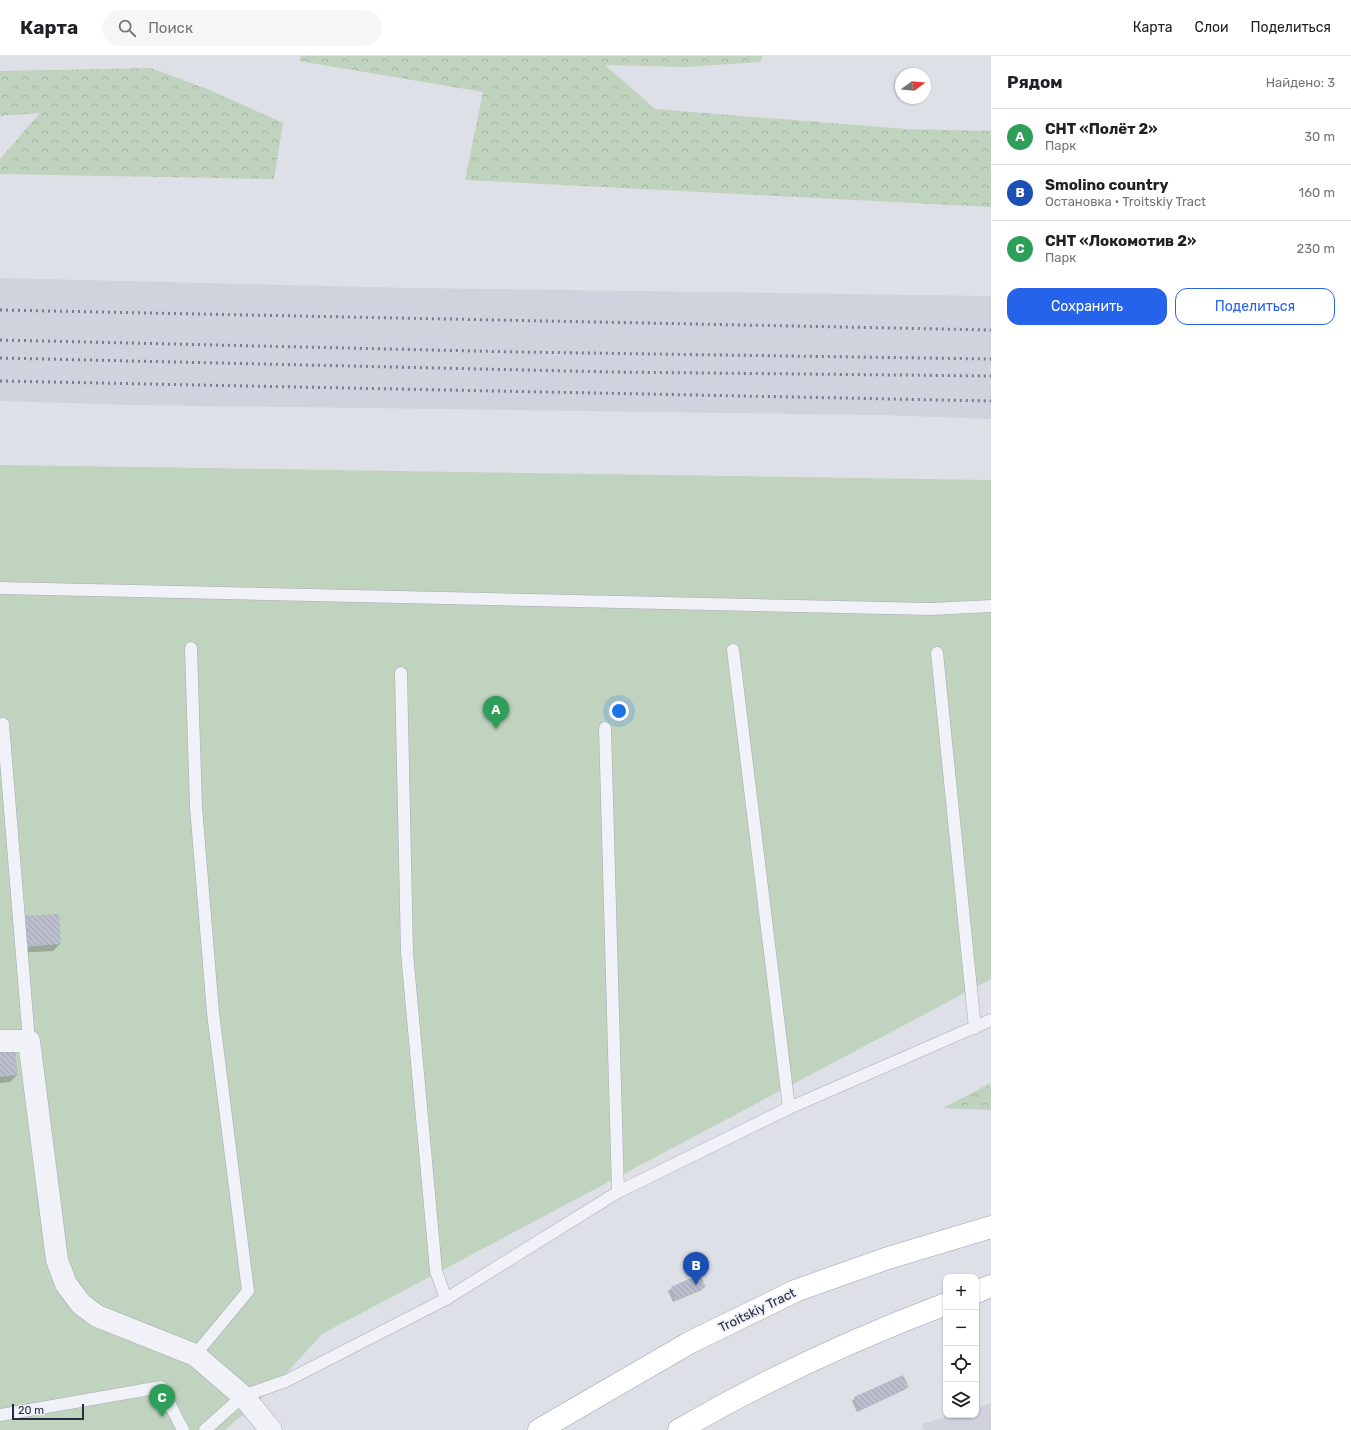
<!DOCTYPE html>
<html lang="ru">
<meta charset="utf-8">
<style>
body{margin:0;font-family:Rubik,sans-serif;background:#f6f6f6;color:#202124}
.controls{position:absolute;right:12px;bottom:12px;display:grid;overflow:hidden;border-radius:8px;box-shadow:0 1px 3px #0004}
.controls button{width:36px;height:36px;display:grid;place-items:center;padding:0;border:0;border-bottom:1px solid #e0e0e0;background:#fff;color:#202124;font:20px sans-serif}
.compass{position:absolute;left:895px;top:12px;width:36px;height:36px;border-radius:50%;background:#fff;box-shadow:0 1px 3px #0004;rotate:74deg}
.scale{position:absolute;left:12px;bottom:10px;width:72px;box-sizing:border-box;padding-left:4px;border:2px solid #262b40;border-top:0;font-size:11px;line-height:14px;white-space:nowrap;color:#262b40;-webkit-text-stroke:3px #edeff6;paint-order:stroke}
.you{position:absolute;left:619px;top:655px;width:14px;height:14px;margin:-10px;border:3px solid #fff;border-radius:50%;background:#1a73e8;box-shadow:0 0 0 6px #1a73e833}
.badge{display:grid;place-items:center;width:26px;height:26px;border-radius:50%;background:#2563eb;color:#fff;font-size:13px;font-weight:700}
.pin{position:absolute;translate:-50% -33px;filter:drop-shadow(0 1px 2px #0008)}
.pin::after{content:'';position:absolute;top:21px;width:14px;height:12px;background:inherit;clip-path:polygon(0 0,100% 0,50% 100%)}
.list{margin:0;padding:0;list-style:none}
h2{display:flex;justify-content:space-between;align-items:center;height:52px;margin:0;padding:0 16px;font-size:17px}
h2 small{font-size:13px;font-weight:400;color:#757577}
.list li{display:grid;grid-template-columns:26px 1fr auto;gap:12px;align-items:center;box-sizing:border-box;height:56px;padding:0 16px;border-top:1px solid #e0e0e0}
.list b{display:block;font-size:15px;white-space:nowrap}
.list p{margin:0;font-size:13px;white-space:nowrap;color:#757577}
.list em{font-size:13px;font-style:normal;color:#757577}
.actions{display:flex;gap:8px;padding:12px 16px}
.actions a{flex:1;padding:9px 0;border:1px solid #2563eb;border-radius:12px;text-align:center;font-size:14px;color:#2563eb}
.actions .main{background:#2563eb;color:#fff}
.icon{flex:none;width:22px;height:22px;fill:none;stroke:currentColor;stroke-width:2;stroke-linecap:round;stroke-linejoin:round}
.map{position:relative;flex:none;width:991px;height:1374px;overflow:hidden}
header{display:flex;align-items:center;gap:24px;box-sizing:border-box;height:56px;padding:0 20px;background:#fff;border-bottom:1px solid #e0e0e0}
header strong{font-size:19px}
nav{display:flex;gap:22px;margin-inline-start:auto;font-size:14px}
.search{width:280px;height:36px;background:#f6f6f6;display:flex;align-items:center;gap:10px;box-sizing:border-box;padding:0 14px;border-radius:22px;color:#757577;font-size:15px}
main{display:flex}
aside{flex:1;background:#fff}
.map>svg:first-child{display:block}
</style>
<header>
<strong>Карта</strong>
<div class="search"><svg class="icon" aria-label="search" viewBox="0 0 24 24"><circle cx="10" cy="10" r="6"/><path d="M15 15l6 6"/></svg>Поиск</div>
<nav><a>Карта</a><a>Слои</a><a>Поделиться</a></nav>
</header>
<main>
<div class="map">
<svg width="991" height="1374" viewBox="0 0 991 1374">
<defs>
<pattern id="forest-crowns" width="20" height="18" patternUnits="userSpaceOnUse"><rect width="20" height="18" fill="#c0d3be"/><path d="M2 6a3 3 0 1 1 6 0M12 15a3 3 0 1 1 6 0" fill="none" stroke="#a5b5a4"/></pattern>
<pattern id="building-back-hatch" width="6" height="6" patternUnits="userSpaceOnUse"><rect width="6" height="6" fill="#bbbecc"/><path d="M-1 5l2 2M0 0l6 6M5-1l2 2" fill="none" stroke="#a1a3b0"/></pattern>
</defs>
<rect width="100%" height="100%" fill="#dee0e8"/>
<g fill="#d0d2de">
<polygon points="0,222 413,232 991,240 991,363 881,359 133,349 0,345"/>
<polygon points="991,1347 991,1374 924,1374 922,1368 952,1359 976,1359 976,1352"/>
</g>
<g fill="url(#forest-crowns)">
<polygon points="301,0 763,0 760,6 684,11 605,9 655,53 907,73 991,75 991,151 465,124 483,36 299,5"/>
<polygon points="151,12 210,34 283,67 274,123 0,118 0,103 40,57 0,60 0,15"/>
<polygon points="991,1027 991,1054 943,1052"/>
</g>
<polygon fill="#c0d3be" points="0,409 991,424 991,923 322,1278 273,1332 225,1374 0,1374"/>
<g fill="#0003">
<polygon points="16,868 60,888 53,895 17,897"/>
<polygon points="0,997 17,1019 10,1026 0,1027"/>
<polygon points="705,1230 702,1234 673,1246 668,1235 672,1232"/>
<polygon points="908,1331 904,1334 857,1356 852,1345 855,1342"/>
</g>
<g fill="url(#building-back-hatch)">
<polygon points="59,858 61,888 24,891 22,860"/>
<polygon points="15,995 18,1019 0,1021 0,996"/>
<polygon points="700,1218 706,1231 676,1244 671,1231"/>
<polygon points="903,1319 909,1331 860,1354 854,1341"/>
</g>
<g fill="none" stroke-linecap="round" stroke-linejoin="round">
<defs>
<g id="service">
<polyline points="0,532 931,553 991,550"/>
<polyline points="191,592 196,751 213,957 248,1235 195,1299"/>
<polyline points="733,594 789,1052"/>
<polyline points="937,597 975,972"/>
<polyline points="3,668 29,985"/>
<polyline points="605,672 618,1136"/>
<polyline points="446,1243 618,1136 789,1052 991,964"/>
<polyline points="0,1359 161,1331 183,1374"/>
<polyline points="205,1374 243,1340 286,1325 446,1243 436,1215 407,897 401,617"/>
</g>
<polyline id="minor" points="0,985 29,985 57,1204 66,1228 81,1248 97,1260 195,1299 243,1340 271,1374"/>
<g id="primary">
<polyline points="976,1236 991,1230"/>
<polyline points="539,1374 689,1287 795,1235 885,1203 991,1171"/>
<path d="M679,1374c86,-50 174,-91 267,-126"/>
</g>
</defs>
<use href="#service" stroke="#a7aab6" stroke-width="13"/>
<use href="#minor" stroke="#a7aab6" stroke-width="23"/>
<use href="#primary" stroke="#9da2b5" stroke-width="23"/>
<use href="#service" stroke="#f1f2f7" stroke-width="12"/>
<use href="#minor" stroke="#f1f2f7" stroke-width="22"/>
<use href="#primary" stroke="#fff" stroke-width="22"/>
<g stroke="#767c93" stroke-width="3" stroke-dasharray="2 4" stroke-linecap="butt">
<polyline points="0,254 991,274"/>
<polyline points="0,284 518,296 991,303"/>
<polyline points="0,302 612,316 991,320"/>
<polyline points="0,325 991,345"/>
</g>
</g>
<g text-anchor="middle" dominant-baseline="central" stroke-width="3.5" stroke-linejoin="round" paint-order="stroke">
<g font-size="13" fill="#262b40" stroke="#edeff6">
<text transform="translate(757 1254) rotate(-26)">Troitskiy Tract</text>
</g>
</g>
</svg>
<div class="controls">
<button>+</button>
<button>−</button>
<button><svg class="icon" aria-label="locate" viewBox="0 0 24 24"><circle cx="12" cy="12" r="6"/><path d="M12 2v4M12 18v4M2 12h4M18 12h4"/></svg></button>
<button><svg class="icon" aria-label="layers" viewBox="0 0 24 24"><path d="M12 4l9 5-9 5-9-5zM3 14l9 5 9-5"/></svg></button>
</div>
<svg class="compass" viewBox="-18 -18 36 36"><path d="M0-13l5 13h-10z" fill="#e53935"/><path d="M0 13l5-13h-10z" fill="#757577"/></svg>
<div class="scale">20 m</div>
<div class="you"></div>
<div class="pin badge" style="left:496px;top:673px;background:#2e9e5b">A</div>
<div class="pin badge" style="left:696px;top:1229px;background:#1a4fb4">B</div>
<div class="pin badge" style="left:162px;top:1361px;background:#2e9e5b">C</div>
</div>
<aside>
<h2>Рядом<small>Найдено: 3</small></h2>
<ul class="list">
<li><span class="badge" style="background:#2e9e5b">A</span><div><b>СНТ «Полёт 2»</b><p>Парк</p></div><em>30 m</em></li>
<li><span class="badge" style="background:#1a4fb4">B</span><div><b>Smolino country</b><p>Остановка · Troitskiy Tract</p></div><em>160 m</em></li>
<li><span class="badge" style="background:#2e9e5b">C</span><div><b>СНТ «Локомотив 2»</b><p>Парк</p></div><em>230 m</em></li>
</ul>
<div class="actions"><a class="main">Сохранить</a><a>Поделиться</a></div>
</aside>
</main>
